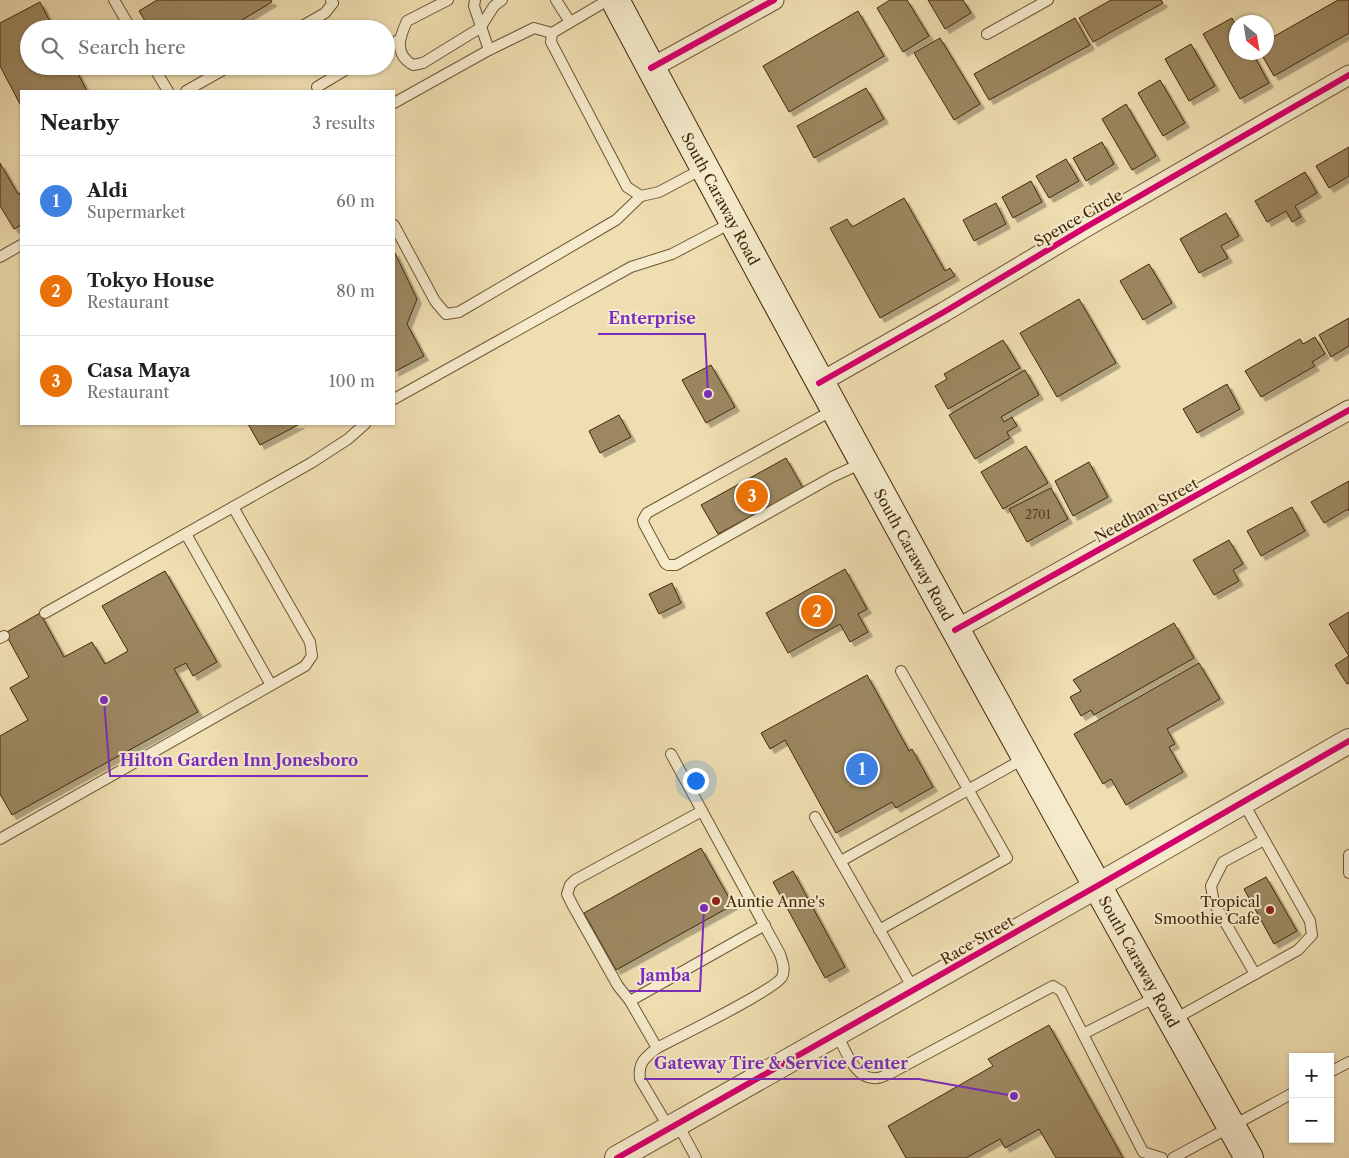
<!DOCTYPE html>
<meta charset="utf-8">
<style>
body{margin:0;font-family:"Libre Caslon Text",serif;background:#f6f6f6;color:#202124}
.controls{position:absolute;right:15px;bottom:15px;display:grid;overflow:hidden;border-radius:0px;box-shadow:0 1px 4px #0004}
.controls button{width:45px;height:45px;display:grid;place-items:center;padding:0;border:0;border-bottom:1px solid #e0e0e0;background:#fff;color:#202124;font:25px sans-serif}
.compass{position:absolute;left:1229px;top:15px;width:45px;height:45px;border-radius:50%;background:#fff;box-shadow:0 1px 4px #0004;rotate:150deg}
.you{position:absolute;left:695px;top:780px;width:18px;height:18px;margin:-12px;border:4px solid #fff;border-radius:50%;background:#1a73e8;box-shadow:0 0 0 8px #1a73e833}
.badge{display:grid;place-items:center;width:32px;height:32px;border-radius:50%;background:#db2777;color:#fff;font-size:16px;font-weight:700}
.pin{position:absolute;translate:-50% -50%;border:2px solid #fff;box-shadow:0 1px 5px #0006}
.list{margin:0;padding:0;list-style:none}
h2{display:flex;justify-content:space-between;align-items:center;height:65px;margin:0;padding:0 20px;font-size:21px}
h2 small{font-size:16px;font-weight:400;color:#757577}
.list li{display:grid;grid-template-columns:32px 1fr auto;gap:15px;align-items:center;box-sizing:border-box;height:90px;padding:0 20px;border-top:1px solid #e0e0e0}
.list b{display:block;font-size:19px;white-space:nowrap}
.list p{margin:0;font-size:16px;white-space:nowrap;color:#757577}
.list em{font-size:16px;font-style:normal;color:#757577}
.icon{flex:none;width:28px;height:28px;fill:none;stroke:currentColor;stroke-width:2;stroke-linecap:round;stroke-linejoin:round}
.map{position:relative;flex:none;width:1349px;height:1158px;overflow:hidden}
.search{position:absolute;background:#fff;box-shadow:0 1px 4px #0004;left:20px;top:20px;width:375px;height:55px;display:flex;align-items:center;gap:12px;box-sizing:border-box;padding:0 18px;border-radius:28px;color:#757577;font-size:19px}
.panel{position:absolute;background:#fff;box-shadow:0 1px 4px #0004;left:20px;top:90px;width:375px;height:335px;border-radius:0px}
.map>svg:first-child{display:block}
</style>
<div class="map">
<svg width="1349" height="1158" viewBox="0 0 1349 1158">
<defs>
<filter id="shadow"><feDropShadow dx="4.5" dy="4.5" stdDeviation="0" flood-color="#0004"/></filter>
</defs>
<rect width="100%" height="100%" fill="#efdeb1"/>
<filter id="stains"><feTurbulence type="fractalNoise" baseFrequency=".004" numOctaves="4"/><feColorMatrix values="0 0 0 0 .2 0 0 0 0 .09 0 0 0 0 .02 0 0 0 .5 -.17"/></filter>
<radialGradient id="worn" r=".72"><stop offset=".6" stop-color="#630" stop-opacity="0"/><stop offset="1" stop-color="#630" stop-opacity=".3"/></radialGradient>
<g fill="#9c8760" stroke="#432808" filter="url(#shadow)">
<polygon points="157,0 271,0 272,2 227,29 150,29 139,11"/>
<polygon points="890,0 907,0 929,36 903,52 877,8"/>
<polygon points="928,0 963,0 971,13 945,29"/>
<polygon points="1111,0 1161,0 1163,3 1093,42 1079,18"/>
<polygon points="1338,0 1349,0 1349,33 1274,76 1260,52 1266,52 1266,41"/>
<polygon points="40,2 54,29 29,29 29,66 74,66 87,91 21,91 21,106 0,66 0,23"/>
<polygon points="858,11 884,56 789,112 763,66"/>
<polygon points="1075,18 1090,45 989,100 974,74"/>
<polygon points="1232,18 1236,26 1236,52 1252,52 1269,83 1240,99 1203,34"/>
<polygon points="940,38 980,104 954,120 914,53"/>
<polygon points="1191,44 1215,86 1189,101 1165,59"/>
<polygon points="1160,80 1185,123 1163,136 1138,93"/>
<polygon points="866,88 884,119 814,158 797,126"/>
<polygon points="1126,104 1156,156 1132,170 1102,119"/>
<polygon points="1102,142 1114,164 1086,181 1073,158"/>
<polygon points="1349,147 1349,176 1329,188 1316,166"/>
<polygon points="1066,159 1079,181 1049,198 1036,176"/>
<polygon points="0,163 18,194 21,193 21,225 14,229 0,206"/>
<polygon points="1305,172 1317,193 1295,206 1301,217 1292,222 1286,211 1267,222 1255,201"/>
<polygon points="1031,181 1042,202 1013,218 1002,197"/>
<polygon points="904,198 945,271 950,268 955,276 880,318 830,228 847,219 852,227"/>
<polygon points="996,203 1006,224 974,241 963,220"/>
<polygon points="1226,213 1239,236 1221,246 1228,258 1199,273 1180,239"/>
<polygon points="394,251 417,299 407,324 424,356 394,372"/>
<polygon points="1149,264 1172,303 1143,320 1120,281"/>
<polygon points="1079,299 1116,363 1057,397 1020,333"/>
<polygon points="1349,318 1349,346 1331,357 1319,335"/>
<polygon points="1315,337 1325,354 1312,362 1315,366 1261,397 1245,371 1300,339 1303,344"/>
<polygon points="1003,340 1020,368 948,409 935,386 947,379 944,374"/>
<polygon points="711,365 735,407 706,423 682,380"/>
<polygon points="1025,370 1039,395 1001,417 1004,422 1012,417 1017,426 1007,432 1010,438 975,459 949,415"/>
<polygon points="1227,384 1240,409 1197,433 1183,409"/>
<polygon points="619,415 631,437 600,453 589,431"/>
<polygon points="248,424 300,424 260,445"/>
<polygon points="1026,446 1048,483 1003,509 981,472"/>
<polygon points="786,458 803,488 718,534 701,505"/>
<polygon points="1089,462 1108,497 1073,516 1055,481"/>
<polygon points="1349,481 1349,511 1348,509 1324,523 1311,502"/>
<polygon points="1051,488 1068,519 1027,542 1009,509"/>
<polygon points="1292,507 1305,531 1261,556 1247,531"/>
<polygon points="1229,540 1243,564 1233,570 1239,581 1214,595 1193,560"/>
<polygon points="845,569 867,609 858,614 868,632 850,642 840,624 788,653 766,613"/>
<polygon points="165,571 217,662 193,676 186,663 174,669 198,712 12,815 0,794 0,736 28,720 10,688 29,677 5,633 40,613 64,657 92,642 105,664 128,651 102,606"/>
<polygon points="672,583 681,603 659,614 649,594"/>
<polygon points="1349,612 1349,656 1329,624"/>
<polygon points="1174,623 1194,658 1094,715 1091,710 1081,716 1070,697 1081,691 1073,680"/>
<polygon points="1349,656 1349,683 1347,684 1335,665"/>
<polygon points="1199,663 1220,699 1167,729 1175,744 1169,747 1183,772 1126,805 1111,779 1103,784 1074,734"/>
<polygon points="867,675 909,751 912,749 933,787 896,808 892,802 836,833 785,740 770,749 761,733"/>
<polygon points="701,848 733,905 616,970 584,913"/>
<polygon points="793,871 845,967 825,978 773,882"/>
<polygon points="1266,877 1297,931 1274,944 1244,889"/>
<polygon points="1049,1025 1123,1158 1056,1158 1039,1129 1005,1148 1000,1139 966,1158 906,1158 888,1126 993,1066 988,1059"/>
</g>
<g fill="none" stroke-linecap="round" stroke-linejoin="round">
<defs>
<g id="service">
<polyline points="114,0 131,29"/>
<path d="M448,0l-41,21c-8,17 -13,33 6,44l10,-2 57,-35 14,-22 8,-6"/>
<polyline points="475,0 474,6 489,50"/>
<polyline points="556,0 570,22"/>
<polyline points="608,0 552,33 551,42 627,187 641,196 659,192 704,168"/>
<polyline points="297,29 325,13 333,3 331,0"/>
<polyline points="987,34 1048,0"/>
<polyline points="386,47 400,39"/>
<polyline points="153,66 168,91"/>
<polyline points="317,87 352,66"/>
<polyline points="186,91 230,66"/>
<polyline points="394,103 489,50 534,28 552,33"/>
<polyline points="394,225 435,301 446,314 459,312 616,220 641,196"/>
<polyline points="0,257 21,245"/>
<polyline points="394,399 631,267 672,254 733,222"/>
<polyline points="833,410 647,513 643,520 644,524 665,563 668,565 676,565 832,477 862,463"/>
<polyline points="186,534 271,685"/>
<polyline points="45,613 311,463 348,439 365,424"/>
<polyline points="0,638 4,636"/>
<polyline points="702,811 575,880 570,885 567,894 573,906 618,986 630,1001 765,925"/>
<polyline points="815,817 914,990"/>
<polyline points="0,839 305,666 312,656 310,642 233,507"/>
<polyline points="1349,855 1349,873"/>
<polyline points="841,861 1025,758"/>
<polyline points="879,930 1007,858 901,671"/>
<polyline points="1255,974 1214,903 1211,886 1223,862 1264,840"/>
<path d="M630,1001l27,47c-12,10 -19,14 -17,31l29,49"/>
<polyline points="1173,1020 1298,950 1312,935 1310,921 1243,802"/>
<path d="M837,1034c8,15 18,47 40,44 4,0 10,-4 14,-5l162,-87 8,5 82,161 19,6"/>
<polyline points="1083,1034 1158,996"/>
<path d="M657,1048c19,-10 118,-58 125,-71 4,-8 0,-16 -2,-23l-109,-200"/>
<polyline points="1330,1072 1349,1062"/>
<polyline points="677,1123 696,1158"/>
<polyline points="1173,1158 1293,1093"/>
</g>
<g id="minor">
<polyline points="651,68 774,0"/>
<polyline points="819,383 944,312 1086,227 1349,75"/>
<polyline points="955,630 1349,410"/>
</g>
<polyline id="tertiary" points="617,1158 1097,886 1349,741"/>
<g id="secondary">
<path id="s1" d="M615,0c206,389 419,774 634,1158"/>
</g>
</defs>
<use href="#service" stroke="#6e5632" stroke-width="12"/>
<use href="#minor" stroke="#6e5632" stroke-width="21"/>
<use href="#tertiary" stroke="#6e5632" stroke-width="26"/>
<use href="#secondary" stroke="#432808" stroke-width="30"/>
<use href="#service" stroke="#f5eacc" stroke-width="10"/>
<use href="#minor" stroke="#f5eacc" stroke-width="19"/>
<use href="#tertiary" stroke="#f5eacc" stroke-width="24"/>
<use href="#secondary" stroke="#f5eacc" stroke-width="28"/>
<defs>
<g id="cycleway">
<polyline points="651,68 774,0"/>
<polyline points="819,383 944,312 1086,227 1349,75"/>
<polyline points="955,630 1349,410"/>
<polyline points="617,1158 1097,886 1349,741"/>
</g>
</defs>
<use href="#cycleway" stroke="#f5eacc" stroke-width="9"/>
<use href="#cycleway" stroke="#d6006c" stroke-width="6"/>
</g>
<g fill="#8f2418" stroke="#f5eacc" stroke-width="2">
<circle cx="716" cy="901" r="5"/>
<circle cx="1270" cy="910" r="5"/>
</g>
<g text-anchor="middle" dominant-baseline="central" stroke-width="4" stroke-linejoin="round" paint-order="stroke">
<g font-size="12" fill="#59401e">
<text x="1038" y="514">2701</text>
</g>
<g font-size="15" fill="#432808" stroke="#f5eacc">
<text stroke="none"><textPath href="#s1" startOffset="225">South Caraway Road</textPath></text>
<text transform="translate(1078 218) rotate(-30)">Spence Circle</text>
<text transform="translate(1146 510) rotate(-29)">Needham Street</text>
<text stroke="none"><textPath href="#s1" startOffset="630">South Caraway Road</textPath></text>
<text transform="translate(977 940) rotate(-30)">Race Street</text>
<text stroke="none"><textPath href="#s1" startOffset="1095">South Caraway Road</textPath></text>
</g>
<g font-size="15" fill="#432808" stroke="#f5eacc" text-anchor="start">
<text x="726" y="901">Auntie Anne's</text>
<text x="1260" y="901" text-anchor="end">Tropical<tspan x="1260" dy="17">Smoothie Cafe</tspan></text>
</g>
</g>
<path fill="none" stroke="#7b2cbf" stroke-width="2" d="M708 394L705 334H598M104 700L110 776H368M704 908L700 991H629M1014 1096L919 1079H644"/>
<g fill="#7b2cbf" stroke="#f5eacc" stroke-width="2">
<circle cx="708" cy="394" r="5"/>
<circle cx="104" cy="700" r="5"/>
<circle cx="704" cy="908" r="5"/>
<circle cx="1014" cy="1096" r="5"/>
</g>
<g font-size="16" text-anchor="middle" font-weight="bold" fill="#7b2cbf" stroke="#f5eacc" stroke-width="4" stroke-linejoin="round" paint-order="stroke">
<text x="652" y="324">Enterprise</text>
<text x="239" y="766">Hilton Garden Inn Jonesboro</text>
<text x="665" y="981">Jamba</text>
<text x="781" y="1069">Gateway Tire &amp; Service Center</text>
</g>
<rect width="100%" height="100%" filter="url(#stains)"/>
<rect width="100%" height="100%" fill="url(#worn)"/>
</svg>
<div class="controls">
<button>+</button>
<button>−</button>
</div>
<svg class="compass" viewBox="-18 -18 36 36"><path d="M0-13l5 13h-10z" fill="#e53935"/><path d="M0 13l5-13h-10z" fill="#757577"/></svg>
<div class="you"></div>
<div class="pin badge" style="left:862px;top:769px;background:#3f7fe0">1</div>
<div class="pin badge" style="left:817px;top:611px;background:#e8710a">2</div>
<div class="pin badge" style="left:752px;top:496px;background:#e8710a">3</div>
<div class="search"><svg class="icon" aria-label="search" viewBox="0 0 24 24"><circle cx="10" cy="10" r="6"/><path d="M15 15l6 6"/></svg>Search here</div>
<section class="panel">
<h2>Nearby<small>3 results</small></h2>
<ul class="list">
<li><span class="badge" style="background:#3f7fe0">1</span><div><b>Aldi</b><p>Supermarket</p></div><em>60 m</em></li>
<li><span class="badge" style="background:#e8710a">2</span><div><b>Tokyo House</b><p>Restaurant</p></div><em>80 m</em></li>
<li><span class="badge" style="background:#e8710a">3</span><div><b>Casa Maya</b><p>Restaurant</p></div><em>100 m</em></li>
</ul>
</section>
</div>
